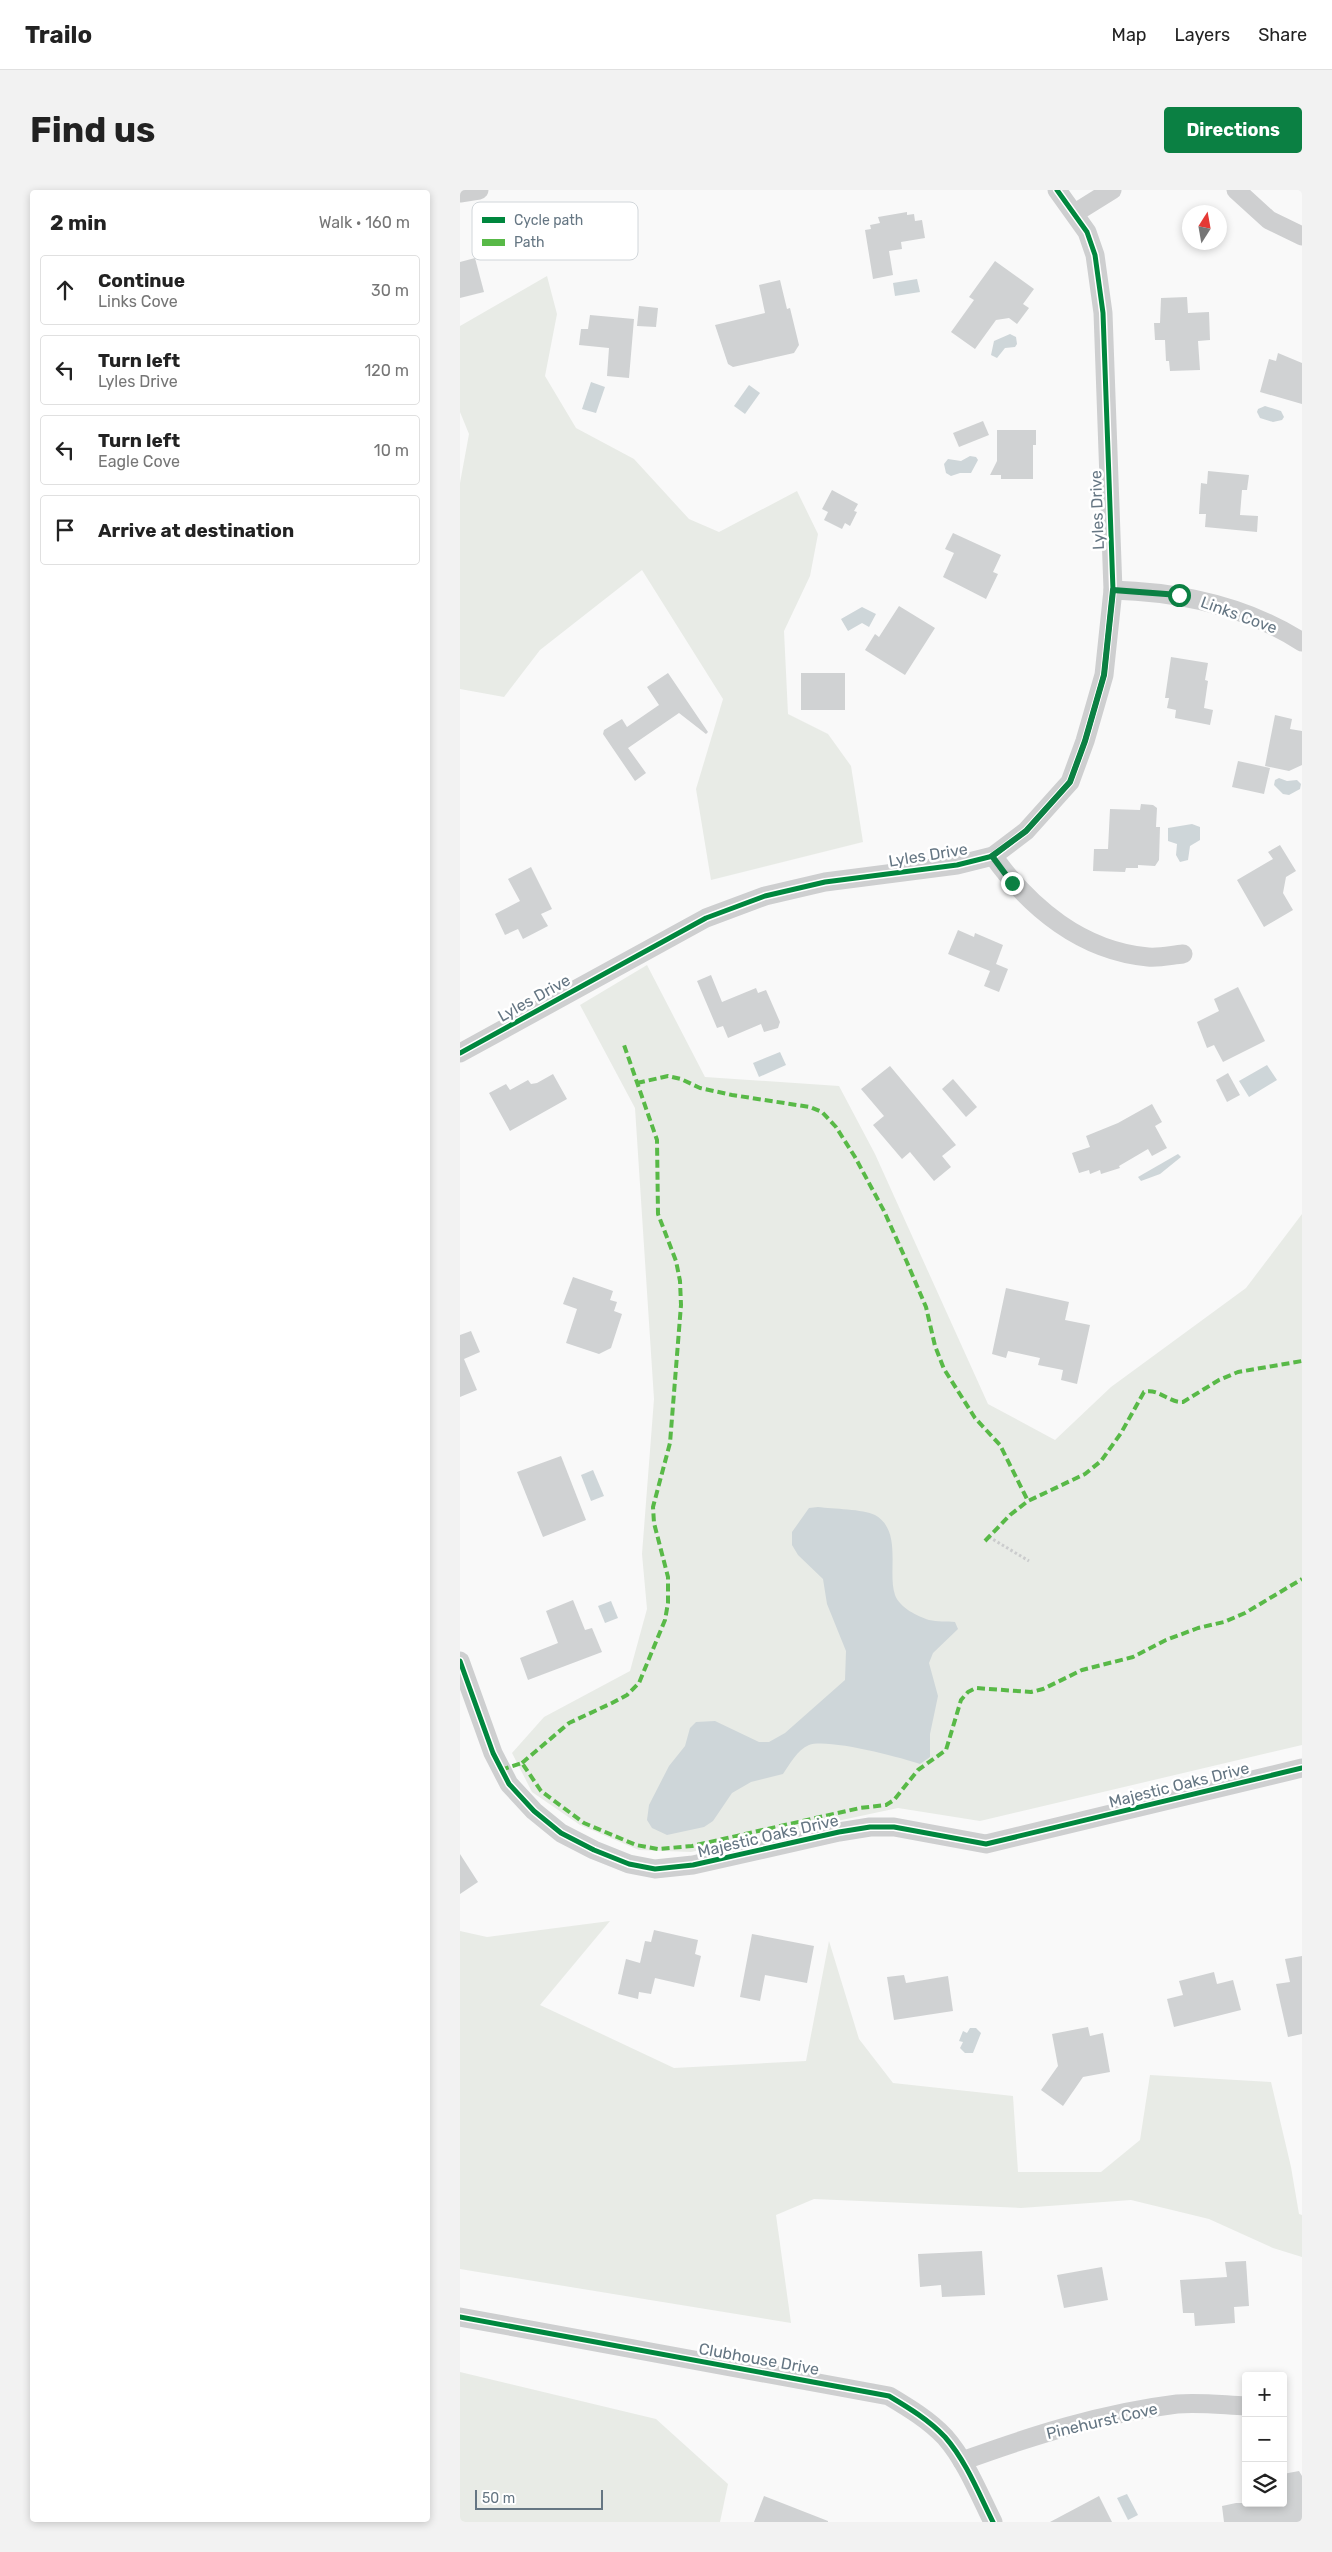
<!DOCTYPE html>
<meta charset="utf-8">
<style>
body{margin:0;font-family:Rubik,sans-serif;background:#f2f2f2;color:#222}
.controls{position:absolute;right:15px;bottom:15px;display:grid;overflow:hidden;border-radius:5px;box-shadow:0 2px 8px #0003}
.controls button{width:45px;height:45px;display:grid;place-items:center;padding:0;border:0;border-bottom:1px solid #e0e0e0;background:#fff;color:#222;font:25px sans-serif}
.compass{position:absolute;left:722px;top:15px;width:45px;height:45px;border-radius:50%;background:#fff;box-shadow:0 2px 8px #0003;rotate:11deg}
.scale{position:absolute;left:15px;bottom:12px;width:128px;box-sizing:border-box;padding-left:5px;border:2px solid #657683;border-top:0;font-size:14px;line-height:18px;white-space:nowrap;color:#657683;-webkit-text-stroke:4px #fff;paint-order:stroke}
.stop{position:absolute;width:15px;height:15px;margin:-11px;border:4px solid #0b8043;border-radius:50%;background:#fff}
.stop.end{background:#0b8043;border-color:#fff;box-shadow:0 1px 5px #0008}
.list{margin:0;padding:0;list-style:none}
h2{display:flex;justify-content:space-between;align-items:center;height:65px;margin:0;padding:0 20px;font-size:21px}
h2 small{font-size:16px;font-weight:400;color:#767676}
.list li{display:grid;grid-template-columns:32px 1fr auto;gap:15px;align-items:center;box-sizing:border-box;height:70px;margin:0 10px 10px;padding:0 10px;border:1px solid #e0e0e0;border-radius:5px}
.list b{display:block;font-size:19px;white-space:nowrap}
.list p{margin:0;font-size:16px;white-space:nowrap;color:#767676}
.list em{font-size:16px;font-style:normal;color:#767676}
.icon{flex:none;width:28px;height:28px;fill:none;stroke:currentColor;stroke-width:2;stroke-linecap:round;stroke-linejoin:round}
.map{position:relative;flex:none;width:842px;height:2332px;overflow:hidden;border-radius:5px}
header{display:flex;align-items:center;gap:30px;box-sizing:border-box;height:70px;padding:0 25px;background:#fff;border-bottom:1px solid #e0e0e0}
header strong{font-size:24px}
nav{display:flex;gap:28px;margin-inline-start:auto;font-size:18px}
.intro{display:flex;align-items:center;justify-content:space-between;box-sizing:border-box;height:120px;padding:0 30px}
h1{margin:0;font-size:35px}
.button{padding:12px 22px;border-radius:5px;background:#0b8043;color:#fff;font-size:18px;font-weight:700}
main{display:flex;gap:30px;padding:0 30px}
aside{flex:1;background:#fff;border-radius:5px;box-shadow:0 2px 8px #0003}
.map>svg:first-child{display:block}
</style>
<header>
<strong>Trailo</strong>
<nav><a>Map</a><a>Layers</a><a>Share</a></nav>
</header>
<div class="intro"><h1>Find us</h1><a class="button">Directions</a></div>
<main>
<aside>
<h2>2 min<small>Walk · 160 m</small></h2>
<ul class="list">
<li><svg class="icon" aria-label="ahead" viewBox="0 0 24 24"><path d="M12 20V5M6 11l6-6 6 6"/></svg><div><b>Continue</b><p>Links Cove</p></div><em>30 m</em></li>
<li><svg class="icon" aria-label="left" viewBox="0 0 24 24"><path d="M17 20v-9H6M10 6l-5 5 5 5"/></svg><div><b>Turn left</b><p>Lyles Drive</p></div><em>120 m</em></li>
<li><svg class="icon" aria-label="left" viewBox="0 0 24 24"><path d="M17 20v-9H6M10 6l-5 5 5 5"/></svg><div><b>Turn left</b><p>Eagle Cove</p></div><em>10 m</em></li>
<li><svg class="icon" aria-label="arrive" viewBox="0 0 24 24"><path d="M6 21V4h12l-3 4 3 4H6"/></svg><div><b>Arrive at destination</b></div></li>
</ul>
</aside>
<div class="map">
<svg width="842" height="2332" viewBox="0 0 842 2332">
<rect width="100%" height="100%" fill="#f9f9f9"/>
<g fill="#e8ebe6">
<polygon points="87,86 97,124 85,186 116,238 174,269 229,329 259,342 337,301 358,344 350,386 324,441 328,524 368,544 391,576 403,652 251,690 236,599 263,509 182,380 80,460 44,507 0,499 0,293 9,244 0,222 0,136"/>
<polygon points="187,775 245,887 379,896 415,964 528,1214 595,1250 651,1197 786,1098 842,1024 842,1555 520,1631 438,1618 231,1662 179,1660 120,1635 72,1602 52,1563 84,1527 170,1481 187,1419 182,1364 194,1209 175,918 120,815"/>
<polygon points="150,1731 80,1815 214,1878 346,1871 369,1751 399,1849 433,1893 553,1906 558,1982 641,1982 680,1950 690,1885 811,1892 831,1977 839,2024 842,2025 842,2067 813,2058 749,2029 671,2010 561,2018 354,2009 316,2025 331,2133 0,2079 0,1741 27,1747"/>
<polygon points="0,2182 196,2229 268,2294 260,2332 0,2332"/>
</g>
<g fill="#ced6d9">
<polygon points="457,89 460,102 435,106 433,93"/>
<polygon points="550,144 556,147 557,154 555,157 545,158 537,168 531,165 534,151"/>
<polygon points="131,192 145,197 136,223 122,219"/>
<polygon points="289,195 300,203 285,224 274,216"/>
<polygon points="805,216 821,221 824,227 822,230 813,232 800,228 797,222 798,219"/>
<polygon points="510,266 516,267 518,270 511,283 500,283 491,286 486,283 484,274 488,269 501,271"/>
<polygon points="402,417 416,424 409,437 402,433 388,441 381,429"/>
<polygon points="819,588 827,591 837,590 841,594 840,599 829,605 823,604 814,595 815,590"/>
<polygon points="732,634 740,637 740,650 730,656 728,670 720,672 716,665 717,654 708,651 708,638"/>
<polygon points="320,862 326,875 299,887 293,873"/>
<polygon points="807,875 817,890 789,907 779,891"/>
<polygon points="718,964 721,967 700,984 681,991 678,987"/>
<polygon points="133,1280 144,1306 131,1311 121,1285"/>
<path d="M358,1317c15,2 45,2 57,8 28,16 12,57 20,80 5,13 22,21 34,25 8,2 18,1 26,2l3,7 -25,24 -4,10 9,33 -8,38v23l-10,7c-20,-7 -93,-26 -111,-19 -12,5 -19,19 -26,29l-32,8 -19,11 -19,28 -9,6 -37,8 -15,-7 -5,-8 2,-15 20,-39 16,-20 5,-18 6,-6 19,-1 44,21h10l16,-9 60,-53 1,-29 -19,-47 -4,-25 -25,-24 -6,-10v-13l17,-24z"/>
<polygon points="151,1411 158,1428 145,1433 138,1416"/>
<polygon points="510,1838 516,1838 521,1843 513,1863 505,1863 500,1858 503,1852 499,1851 503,1841 507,1843"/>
<polygon points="667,2304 678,2325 668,2330 657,2308"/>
</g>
<g fill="#d0d2d3">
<polygon points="447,22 447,25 454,24 455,31 462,30 465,48 441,52 442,59 429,61 433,85 413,89 405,40 411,39 410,35 420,33 418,27"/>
<polygon points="15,68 24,102 0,108 0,72"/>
<polygon points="535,71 574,99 563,114 569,118 557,134 549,128 536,130 515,159 491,142 514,110 509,107"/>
<polygon points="320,90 327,119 330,118 339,155 334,163 273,177 268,174 255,135 305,123 299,95"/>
<polygon points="727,107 728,123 749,122 750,150 738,151 740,180 710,181 709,171 706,171 705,150 695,150 694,133 700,133 701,108"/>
<polygon points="179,116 198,118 196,137 177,136"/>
<polygon points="130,125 174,129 169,188 147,186 149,158 119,155 121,139 128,139"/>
<polygon points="818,163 842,173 842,214 800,202 809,169 816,171"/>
<polygon points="523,231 529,245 499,257 493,243"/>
<polygon points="537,240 576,240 576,255 573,255 573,289 541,289 541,285 530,285 537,271"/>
<polygon points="748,281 789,285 787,300 782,300 780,325 798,326 797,342 745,337 746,324 739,324 741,293 747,294"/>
<polygon points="372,300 398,314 394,321 397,322 390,336 385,333 382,339 364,330 368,322 362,319"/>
<polygon points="493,343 541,365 533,382 538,384 526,409 483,387 494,363 485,359"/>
<polygon points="439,416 475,438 445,485 405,460 415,444 419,447"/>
<polygon points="711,467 748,473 745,490 748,491 744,518 753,520 750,535 715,528 716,520 707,518 709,508 705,508"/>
<polygon points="208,483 248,542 246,544 219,523 168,558 186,583 175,591 143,544 144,540 162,529 167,537 199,515 187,497"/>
<rect x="341" y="483" width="44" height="37"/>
<polygon points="815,525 832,529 830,539 842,541 842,575 829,581 805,576"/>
<polygon points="778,571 810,578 804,604 772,597"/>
<polygon points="681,614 693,615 697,618 696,637 700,637 699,670 695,676 678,675 678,678 666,678 665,682 633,681 634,659 648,659 650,619 680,620"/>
<polygon points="820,655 836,681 826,687 823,703 833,720 804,737 777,690 813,669 808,662"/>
<polygon points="71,677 92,719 81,724 88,736 63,749 58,739 45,745 35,724 60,711 48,689"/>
<polygon points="498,740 514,747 515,743 543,755 536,774 548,779 539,802 524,796 530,781 488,764"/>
<polygon points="251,785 262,812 296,798 298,803 306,800 320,832 318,838 304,842 301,834 268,848 263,836 257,838 237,791"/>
<polygon points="778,797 805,851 763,872 754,855 747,858 737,832 759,821 754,809"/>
<polygon points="430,876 496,955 482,966 491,977 474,991 450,962 442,969 413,935 424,926 401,899"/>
<polygon points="768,883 780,905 767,912 756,890"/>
<polygon points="93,884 107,909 50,941 29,903 46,894 50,900 68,890 71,894 77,893"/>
<polygon points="493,889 517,917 506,927 482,899"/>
<polygon points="692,914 702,932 695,936 707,958 692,966 688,959 659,976 660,978 641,984 640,980 630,984 629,980 619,983 612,963 630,957 626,946 658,933"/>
<polygon points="113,1087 153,1101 150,1110 157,1112 154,1121 162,1124 151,1158 139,1164 106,1153 117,1119 103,1114"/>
<polygon points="546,1098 609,1112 605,1130 630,1135 617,1194 601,1190 603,1180 578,1175 580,1168 548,1161 546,1168 532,1164"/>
<polygon points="11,1141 20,1162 4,1169 17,1200 0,1207 0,1145"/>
<polygon points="101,1266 126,1330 83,1347 57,1282"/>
<polygon points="113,1410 125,1440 132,1438 142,1462 68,1490 60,1468 98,1453 86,1421"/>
<polygon points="0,1664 18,1692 0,1704"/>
<polygon points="194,1740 238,1750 235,1764 241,1766 234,1797 195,1788 191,1804 179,1802 178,1809 158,1804 166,1769 180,1773 185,1751 191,1752"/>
<polygon points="292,1744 354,1756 347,1793 305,1785 300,1811 280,1807"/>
<polygon points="842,1766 842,1844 828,1847 816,1794 830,1792 825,1769"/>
<polygon points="754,1782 757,1794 773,1790 781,1820 714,1837 707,1809 723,1805 719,1791"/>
<polygon points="444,1785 446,1793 488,1786 493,1821 434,1830 427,1787"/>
<polygon points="628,1837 630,1846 643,1843 650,1882 623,1887 603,1916 581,1900 598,1876 592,1844"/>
<polygon points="522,2061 525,2105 482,2107 481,2095 460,2097 458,2064"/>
<polygon points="786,2071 789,2116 774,2117 775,2133 735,2136 734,2123 723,2123 720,2090 767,2087 765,2072"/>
<polygon points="642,2077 648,2110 604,2118 597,2085"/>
<polygon points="839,2281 842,2286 842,2332 764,2332 762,2316 776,2313 823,2313 823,2284"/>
<polygon points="304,2306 368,2331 368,2332 294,2332"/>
<polygon points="639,2306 652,2332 590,2332"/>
</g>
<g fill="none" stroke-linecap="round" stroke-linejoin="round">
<polyline stroke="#cbcccd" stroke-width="3" stroke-dasharray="2.5 2.5" stroke-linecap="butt" points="529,1347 569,1371"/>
<g stroke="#cecfd0" stroke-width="19">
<polyline points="776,0 809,30 842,46"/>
<polyline points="0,3 19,0"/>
<polyline points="615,23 652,0"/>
<path d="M653,400c66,2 133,16 189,52"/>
<path d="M533,666c37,52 89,95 155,101 12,1 24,-2 35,-3"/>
<polyline points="0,863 246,728 305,706 365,692 497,675 533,666 566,641 610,592 625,551 644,485 653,400 643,123 635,65 627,42 597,0"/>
<polyline points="0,1471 33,1563 49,1594 74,1621 101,1643 134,1660 169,1674 195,1679 233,1675 379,1642 410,1637 434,1637 526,1654 842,1578"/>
<path d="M0,2127l429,79c20,12 40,24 56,41 21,24 34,57 48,85"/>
<path d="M502,2271c69,-25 141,-48 215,-57 22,-2 46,1 69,2"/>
</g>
<g stroke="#58b947" stroke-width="4" stroke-dasharray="8 4" stroke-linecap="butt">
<polyline points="177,893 208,886 221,889 240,898 272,905 350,917 362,922 376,937 395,967 424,1021 446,1070 466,1117 475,1156 484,1179 515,1228 540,1255 568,1311"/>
<path d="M525,1351l25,-26 18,-14 57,-27 16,-13 20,-28 23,-41c15,-4 25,11 39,10l36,-22 19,-8 64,-11"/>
<polyline points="62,1573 109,1533 152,1513 167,1505 179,1493 205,1430 208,1413 208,1387 194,1333 193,1317 210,1253 221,1115 220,1091 216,1071 198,1024 197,950 163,852"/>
<polyline points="41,1580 62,1573 81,1601 124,1633 176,1655 198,1659 232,1656 400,1618 426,1615 434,1610 458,1580 486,1560 501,1510 508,1502 516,1498 571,1502 583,1499 622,1480 673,1467 706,1450 738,1438 764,1432 785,1423 842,1389"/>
</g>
<defs>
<g id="cycleway">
<polyline points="0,863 246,728 305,706 365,692 497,675 533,666 566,641 610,592 625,551 644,485 653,400 643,123 635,65 627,42 597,0"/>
<polyline points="0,1471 33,1563 49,1594 74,1621 101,1643 134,1660 169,1674 195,1679 233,1675 379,1642 410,1637 434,1637 526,1654 842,1578"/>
<path d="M0,2127l429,79c20,12 40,24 56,41 21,24 34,57 48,85"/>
</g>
</defs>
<use href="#cycleway" stroke="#fff" stroke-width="8"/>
<use href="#cycleway" stroke="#00873e" stroke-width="5"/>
</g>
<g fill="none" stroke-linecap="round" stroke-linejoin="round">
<polyline stroke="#0b8043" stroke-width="6" points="552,693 532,666 566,641 610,592 625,551 644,485 653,400 719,405"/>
</g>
<g text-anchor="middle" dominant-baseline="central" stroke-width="5" stroke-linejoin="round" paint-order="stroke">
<g font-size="16" fill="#657683" stroke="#fff">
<text transform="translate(637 320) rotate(-92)">Lyles Drive</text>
<text transform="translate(779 425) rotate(20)">Links Cove</text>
<text transform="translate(468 665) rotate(-9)">Lyles Drive</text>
<text transform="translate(74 808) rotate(-29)">Lyles Drive</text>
<text transform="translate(719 1595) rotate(-14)">Majestic Oaks Drive</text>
<text transform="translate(308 1646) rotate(-13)">Majestic Oaks Drive</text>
<text transform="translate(299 2169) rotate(10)">Clubhouse Drive</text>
<text transform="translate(642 2231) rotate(-13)">Pinehurst Cove</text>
</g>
</g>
<rect x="12" y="12" width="166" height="58" rx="8" fill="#fff" stroke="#d1d6da" stroke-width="1"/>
<rect x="22" y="27" width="23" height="6" fill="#00873e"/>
<rect x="22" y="49" width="23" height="7" fill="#58b947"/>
<g font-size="14" fill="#657683">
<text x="54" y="35">Cycle path</text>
<text x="54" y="57">Path</text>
</g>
</svg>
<div class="controls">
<button>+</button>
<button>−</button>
<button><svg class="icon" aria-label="layers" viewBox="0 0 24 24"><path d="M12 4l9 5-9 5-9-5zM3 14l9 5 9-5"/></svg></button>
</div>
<svg class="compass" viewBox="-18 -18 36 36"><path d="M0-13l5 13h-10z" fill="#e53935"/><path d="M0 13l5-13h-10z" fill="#767676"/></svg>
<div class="scale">50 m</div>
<div class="stop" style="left:719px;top:405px"></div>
<div class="stop end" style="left:552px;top:693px"></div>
</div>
</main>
